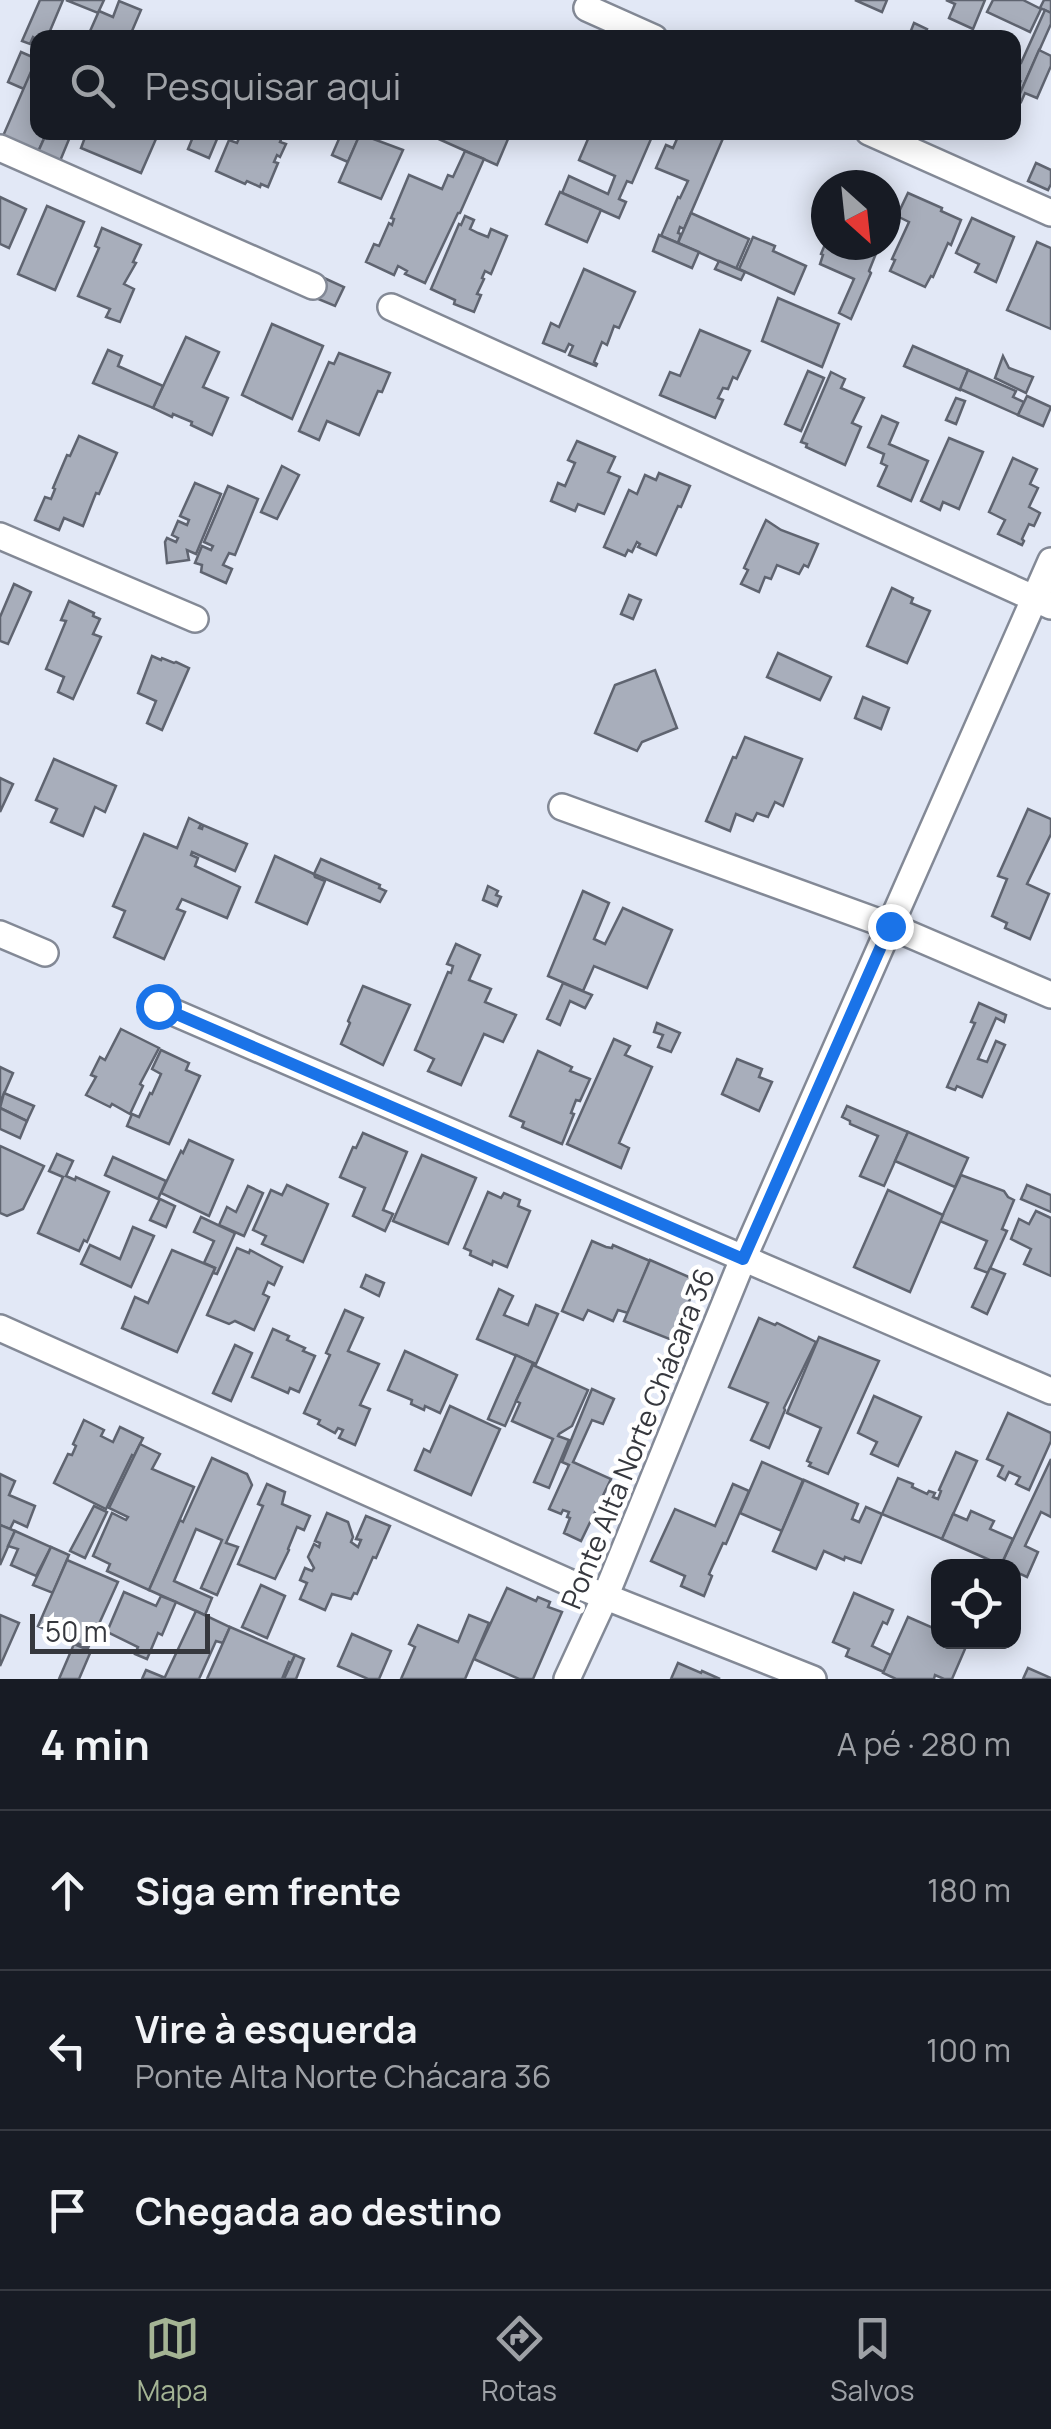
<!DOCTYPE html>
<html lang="pt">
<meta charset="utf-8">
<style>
body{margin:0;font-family:Manrope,sans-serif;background:#20242c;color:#f1f3f6}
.controls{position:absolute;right:30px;bottom:30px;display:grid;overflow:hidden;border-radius:20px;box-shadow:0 5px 25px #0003}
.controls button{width:90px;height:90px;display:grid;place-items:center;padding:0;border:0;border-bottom:2px solid #363941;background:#171b24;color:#f1f3f6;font:50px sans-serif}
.compass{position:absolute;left:811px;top:170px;width:90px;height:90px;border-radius:50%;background:#171b24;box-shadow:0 5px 25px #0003;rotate:153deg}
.scale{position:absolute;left:30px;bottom:25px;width:180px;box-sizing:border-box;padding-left:10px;border:5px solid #36383e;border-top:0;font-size:28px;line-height:35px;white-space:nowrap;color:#36383e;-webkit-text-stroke:8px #fff;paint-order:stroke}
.stop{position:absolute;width:30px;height:30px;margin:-22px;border:8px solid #1a73e8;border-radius:50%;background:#fff}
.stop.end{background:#1a73e8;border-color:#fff;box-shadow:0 2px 10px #0008}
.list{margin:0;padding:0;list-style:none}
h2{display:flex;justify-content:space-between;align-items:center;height:130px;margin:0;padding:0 40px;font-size:42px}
h2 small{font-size:32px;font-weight:400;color:#9ea1a6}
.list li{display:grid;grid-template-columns:65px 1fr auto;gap:30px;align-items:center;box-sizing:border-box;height:160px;padding:0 40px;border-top:2px solid #363941}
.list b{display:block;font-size:38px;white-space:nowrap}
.list p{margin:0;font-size:32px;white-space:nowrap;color:#9ea1a6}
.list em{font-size:32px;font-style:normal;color:#9ea1a6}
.icon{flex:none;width:55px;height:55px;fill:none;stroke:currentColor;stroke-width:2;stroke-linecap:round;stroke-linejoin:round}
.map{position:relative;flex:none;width:1051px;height:1679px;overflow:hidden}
.search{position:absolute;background:#171b24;box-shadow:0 5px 25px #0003;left:30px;right:30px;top:30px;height:110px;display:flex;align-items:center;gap:25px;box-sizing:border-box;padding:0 35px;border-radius:20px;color:#9ea1a6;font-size:38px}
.sheet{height:610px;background:#171b24}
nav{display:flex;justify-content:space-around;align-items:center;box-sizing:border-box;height:140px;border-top:2px solid #363941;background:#171b24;font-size:28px;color:#9ea1a6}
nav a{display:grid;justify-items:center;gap:5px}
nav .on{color:#a4b494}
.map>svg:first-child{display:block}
</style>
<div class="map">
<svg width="1051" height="1679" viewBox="0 0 1051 1679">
<rect width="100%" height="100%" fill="#e2e8f6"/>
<g fill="#a8aebb" stroke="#5f6470" stroke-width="2.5">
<polygon points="40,0 63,0 47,38 38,38 38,40 33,37 30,44 22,41"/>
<polygon points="66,0 104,0 98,13"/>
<polygon points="855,0 887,0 882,12"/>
<polygon points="946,0 985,0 973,29 949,18 955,4"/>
<polygon points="993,0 1023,0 1041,9 1030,32 987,12"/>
<polygon points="1044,0 1051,0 1051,13 1040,8"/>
<polygon points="119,1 141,10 129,38 87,38 99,11 113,17"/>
<polygon points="1045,10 1051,13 1051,24 1018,98 1015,96 1021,80 1014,97 1014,64 1021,63"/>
<polygon points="914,23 927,29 923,38 908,38"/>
<polygon points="1039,50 1051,56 1051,66 1037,98 1025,93 1021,102 1017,100 1018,98"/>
<polygon points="21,52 37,59 24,89 8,82"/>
<polygon points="33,67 38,69 38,132 46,134 38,152 3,136"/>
<polygon points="47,132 72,132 60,161 38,152"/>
<polygon points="87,132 159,132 141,173 81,148"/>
<polygon points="195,132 220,132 209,158 188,149"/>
<polygon points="284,132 280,142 286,144 280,157 277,155 274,162 278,163 268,187 261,184 260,187 247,181 245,184 216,171 229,140 237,143 240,136 232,132"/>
<polygon points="342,132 361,132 348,162 332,155"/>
<polygon points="423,132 511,132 497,165"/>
<polygon points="591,132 654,132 632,183 627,181 619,199 626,202 619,218 562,193 569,176 608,194 615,176 579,160"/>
<polygon points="680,132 722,132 721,135 724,136 684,229 680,227 678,233 681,234 678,243 661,236 678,197 680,198 688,181 656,168 666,145 673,148"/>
<polygon points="360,134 403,150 381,199 339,182"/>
<polygon points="465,151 484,159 460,213 458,213 425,283 405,274 407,271 398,266 394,275 366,262 374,244 379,246 389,223 392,225 394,219 391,218 409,175 442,189 448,175 453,177"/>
<polygon points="1036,163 1051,170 1051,184 1048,190 1028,181"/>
<polygon points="560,192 601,210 587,242 546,224"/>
<polygon points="908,193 942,208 941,211 961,220 951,245 948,243 933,277 931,276 925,287 890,271 895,260 892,259 909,222 897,216"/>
<polygon points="0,197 26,209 9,248 0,244"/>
<polygon points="47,206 84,222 55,290 18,274"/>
<polygon points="691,213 749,239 736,269 678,243"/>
<polygon points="465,216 474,220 470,229 478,233 488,237 491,229 507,236 491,274 485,271 482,278 484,279 477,294 481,295 474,312 454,304 455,300 431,289 459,224 461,225"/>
<polygon points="972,218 1014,237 996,282 975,272 979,264 956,253"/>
<polygon points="102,228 141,245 133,262 136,263 124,284 134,289 120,322 106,317 110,309 78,296 99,248 95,246"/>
<polygon points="659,235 699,252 692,268 653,251"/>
<polygon points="753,237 775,246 773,251 806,266 794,294 739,269"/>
<polygon points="826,242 826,245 875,245 873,249 877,251 869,271 871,273 851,319 839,313 854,279 820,264 823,255 821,254"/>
<polygon points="1037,242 1051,248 1051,329 1007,310"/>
<polygon points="719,261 745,272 741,280 715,269"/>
<polygon points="584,269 635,292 619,328 614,326 607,345 602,342 594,362 597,364 596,366 569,355 573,346 569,344 565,352 543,343 551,323 559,327"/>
<polygon points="324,278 344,287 335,306 316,298"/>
<polygon points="778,298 839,324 822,367 762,341"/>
<polygon points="272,324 323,346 292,419 242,395"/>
<polygon points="700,330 750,351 737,379 733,377 728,389 723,388 718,398 723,400 715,418 660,395 670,372 680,376"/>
<polygon points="186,337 219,352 203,387 228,398 212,435 191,425 192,422 173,414 172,417 153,408"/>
<polygon points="913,346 968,370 960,390 904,366"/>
<polygon points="108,350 122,356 118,366 163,386 153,408 93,383"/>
<polygon points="339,353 390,373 382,392 378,391 359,435 327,421 319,440 299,431 329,362 334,364"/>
<polygon points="1003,356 1009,368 1033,377 1026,393 995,378"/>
<polygon points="968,370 1016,391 1013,397 1024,402 1018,415 960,389"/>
<polygon points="808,371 824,378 801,431 785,424"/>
<polygon points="831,372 845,379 841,388 864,398 852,423 861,427 845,465 806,447 807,444 801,442"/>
<polygon points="1027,396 1051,407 1043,426 1018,415"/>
<polygon points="956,398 965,401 956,424 946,420"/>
<polygon points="882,416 898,423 889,444 928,461 911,501 878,486 887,466 881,463 884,454 868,447"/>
<polygon points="79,436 117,453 99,494 96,493 83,526 64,518 59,530 35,520 45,497 51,499 55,489 53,488 67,455 70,456"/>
<polygon points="949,438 983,452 959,509 943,502 940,510 921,501"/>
<polygon points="577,441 615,457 608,472 620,477 604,514 578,504 575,511 551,501 558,483 565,486 575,463 568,460"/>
<polygon points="1013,458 1037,469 1030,484 1038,488 1029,507 1040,513 1034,526 1029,524 1022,539 1024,541 1022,545 998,534 1005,520 989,512"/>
<polygon points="282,466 299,475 277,519 261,512"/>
<polygon points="659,473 690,486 681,507 678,506 656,555 638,547 640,544 637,542 632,552 628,550 625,556 604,547 629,490 637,494 645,475 656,480"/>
<polygon points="195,483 221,494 196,554 187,550 189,560 167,563 165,542 167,538 176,542 178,538 172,535 178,521 187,525 189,520 180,516"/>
<polygon points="228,486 258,499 235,555 229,553 223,565 232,569 226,583 201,572 202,565 195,563 202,546 211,550 213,546 204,542"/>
<polygon points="766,520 781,530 818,544 808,567 804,565 799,574 777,565 771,579 765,577 759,592 741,584 748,570 744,568"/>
<polygon points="14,584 31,592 8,644 0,641 0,617"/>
<polygon points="892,588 913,598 911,603 930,611 907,663 867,646"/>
<polygon points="629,595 641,600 633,619 621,614"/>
<polygon points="69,601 94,613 93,616 100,619 93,634 101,637 73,699 58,692 64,677 46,669 66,621 61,620"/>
<polygon points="778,653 831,677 820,700 767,677"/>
<polygon points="152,656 161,660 162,658 174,663 176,662 189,668 162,730 147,723 156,701 138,693"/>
<polygon points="655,670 677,728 642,742 637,751 595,733 615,685"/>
<polygon points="863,697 889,708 881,729 855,718"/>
<polygon points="745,737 802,759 783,806 775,802 768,817 757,813 753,821 736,814 730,831 706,821 733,757 736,758"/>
<polygon points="54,759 116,786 105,812 95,807 83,836 51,822 57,809 36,800"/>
<polygon points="0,778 13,784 0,812"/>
<polygon points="1028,809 1051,819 1051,834 1027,884 1049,894 1030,939 1005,928 1007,923 992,916 1007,879 998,876"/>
<polygon points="189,818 201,824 199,828 202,829 203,825 247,844 235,871 192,852 191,855 198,858 195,866 240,887 227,918 182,899 177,909 185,912 164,959 114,937 125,911 113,906 144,834 177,848"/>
<polygon points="275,856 314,874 315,877 325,881 307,924 256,902"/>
<polygon points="321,859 380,885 379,888 386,891 380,902 314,874"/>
<polygon points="488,886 498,891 496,895 501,897 497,906 483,900"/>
<polygon points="583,891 609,903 594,939 605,944 623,908 672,930 647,988 594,966 583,991 548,976"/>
<polygon points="456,944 480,955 469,980 491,989 485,1002 516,1015 503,1042 484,1034 461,1085 428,1071 434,1059 415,1050 448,972 451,973 453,966 447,964"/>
<polygon points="563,983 592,995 585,1008 570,1001 560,1025 547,1019"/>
<polygon points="363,986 410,1005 383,1065 341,1044 350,1023 348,1021"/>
<polygon points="979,1003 1006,1015 1004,1022 996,1018 978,1059 987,1062 996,1041 1005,1045 982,1097 957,1086 955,1090 947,1087 975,1023 971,1022"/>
<polygon points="657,1023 680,1033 671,1052 658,1047 663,1035 654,1032"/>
<polygon points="121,1029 159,1048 140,1084 143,1086 130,1114 112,1104 110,1107 86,1095 96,1077 91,1075 100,1057 105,1060"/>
<polygon points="614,1039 630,1046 625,1055 652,1067 619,1143 629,1148 621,1168 567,1144"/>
<polygon points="161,1050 189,1063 186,1070 200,1076 169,1144 127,1126 132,1114 139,1117 150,1093 152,1094 161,1074 152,1069"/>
<polygon points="538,1051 572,1067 570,1071 590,1079 580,1101 576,1100 571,1113 574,1114 562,1144 522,1127 524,1122 510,1116"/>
<polygon points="737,1059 762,1069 759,1077 772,1082 759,1111 722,1094"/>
<polygon points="0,1067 13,1073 0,1103"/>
<polygon points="4,1093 34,1106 27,1121 0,1108"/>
<polygon points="847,1106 908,1132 884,1186 860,1176 878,1136 850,1124 850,1121 842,1117"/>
<polygon points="0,1108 27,1121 20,1138 0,1129"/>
<polygon points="908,1132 968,1158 955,1187 895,1161"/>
<polygon points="363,1133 407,1152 383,1210 393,1214 385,1231 353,1216 365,1188 340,1177 353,1147 356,1148"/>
<polygon points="189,1140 233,1160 209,1216 161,1193 181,1151 183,1153"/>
<polygon points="0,1146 44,1166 23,1209 7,1216 0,1213"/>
<polygon points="57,1154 73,1161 66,1176 75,1180 76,1177 109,1192 87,1242 84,1240 79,1251 38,1233 63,1177 49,1171"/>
<polygon points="422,1155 476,1178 448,1244 393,1221"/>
<polygon points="113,1157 166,1181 158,1199 105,1175"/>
<polygon points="961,1175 1004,1191 1008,1197 1014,1200 1002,1229 1007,1231 988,1273 975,1268 987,1241 940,1221"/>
<polygon points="287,1185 328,1204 303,1262 262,1244 266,1236 253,1230 271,1190 282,1195"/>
<polygon points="1027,1185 1051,1195 1051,1212 1021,1199"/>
<polygon points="248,1186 263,1193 244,1236 219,1225 227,1207 236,1212"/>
<polygon points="888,1190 943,1215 910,1292 854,1267"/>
<polygon points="488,1192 501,1198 504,1193 520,1200 518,1206 530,1211 507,1267 493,1261 492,1265 470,1255 471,1251 464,1248"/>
<polygon points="160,1199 175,1206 166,1227 150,1220"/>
<polygon points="1036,1211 1051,1218 1051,1276 1024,1264 1031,1249 1011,1239 1019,1219 1029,1224"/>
<polygon points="201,1217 235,1233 217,1274 213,1273 215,1268 204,1263 214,1241 194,1232"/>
<polygon points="133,1227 154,1236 131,1287 81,1264 90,1245 120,1259"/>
<polygon points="592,1241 606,1247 612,1248 613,1245 650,1261 628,1313 618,1310 613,1321 588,1310 583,1320 562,1311"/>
<polygon points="237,1248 249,1253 250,1250 282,1267 274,1285 268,1282 263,1294 269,1297 254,1330 235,1321 229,1324 207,1315"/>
<polygon points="172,1250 215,1268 177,1352 122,1328 135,1297 148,1303"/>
<polygon points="650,1260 698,1281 680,1322 686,1324 677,1342 624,1321"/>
<polygon points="990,1268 1005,1274 987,1314 972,1307"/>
<polygon points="366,1275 384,1283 379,1296 361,1287"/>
<polygon points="499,1289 513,1296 504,1315 528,1325 536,1305 558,1314 536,1364 477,1339"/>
<polygon points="345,1310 363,1318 348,1351 379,1364 360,1405 370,1409 355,1445 339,1438 343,1430 338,1428 335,1433 318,1424 320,1420 304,1413 330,1355 326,1353"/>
<polygon points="759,1318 775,1325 777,1323 816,1342 784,1408 785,1410 769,1448 751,1440 768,1403 729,1387"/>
<polygon points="273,1329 289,1336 287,1340 305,1348 303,1351 315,1356 299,1392 290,1388 288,1393 252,1377"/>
<polygon points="819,1337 879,1361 828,1474 809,1466 811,1463 807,1461 821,1428 787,1413"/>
<polygon points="235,1345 252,1353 231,1401 213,1393"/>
<polygon points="405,1351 457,1375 440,1413 425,1406 424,1410 411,1404 412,1400 388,1390"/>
<polygon points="516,1355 533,1363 505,1426 488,1419"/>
<polygon points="533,1365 588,1390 572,1426 559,1434 558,1436 569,1440 549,1488 534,1482 553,1439 512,1421 520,1403 516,1401"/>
<polygon points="592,1389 614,1399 603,1424 592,1420 573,1462 611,1479 581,1541 564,1533 570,1518 567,1517 569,1512 563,1510 561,1514 549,1509 569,1465 562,1462"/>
<polygon points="874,1396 921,1417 898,1466 871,1454 877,1442 858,1433"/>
<polygon points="450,1406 500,1429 471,1495 415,1470 424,1449 430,1452"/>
<polygon points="1008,1413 1051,1433 1051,1441 1029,1490 1016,1484 1020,1477 1009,1472 1005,1480 998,1476 1003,1466 987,1459"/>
<polygon points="84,1420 104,1430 101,1436 113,1442 120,1427 143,1438 134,1456 132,1455 106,1509 54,1483 68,1454 72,1455 76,1446 73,1444"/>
<polygon points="140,1444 160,1454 152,1469 194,1487 149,1590 107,1571 110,1564 93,1556 112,1513 126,1520 128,1517 109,1508"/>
<polygon points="956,1452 977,1461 942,1539 882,1514 898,1478 913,1484 912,1487 927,1494 929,1491 935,1493 933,1497 938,1499 941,1491 939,1490"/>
<polygon points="212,1458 247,1474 252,1485 226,1543 238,1547 217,1595 201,1588 222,1540 196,1529 174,1581 212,1598 205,1615 149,1590 180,1520 183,1522"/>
<polygon points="1051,1459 1051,1517 1041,1512 1025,1546 1038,1552 1027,1577 1014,1571 1014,1566 1001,1565"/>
<polygon points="762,1462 803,1480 782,1531 740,1513"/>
<polygon points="0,1474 15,1481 9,1495 35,1506 27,1527 14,1521 10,1529 0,1525"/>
<polygon points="804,1480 858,1504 852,1519 859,1522 866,1507 882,1514 861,1563 845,1557 844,1560 824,1551 816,1569 773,1551"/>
<polygon points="267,1484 285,1492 282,1504 310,1516 304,1530 297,1527 288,1549 289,1550 275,1579 238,1564 263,1506 258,1504"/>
<polygon points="733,1484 749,1491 726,1544 723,1543 709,1574 712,1576 704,1596 681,1586 685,1576 651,1561 675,1509 715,1526"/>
<polygon points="94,1506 107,1512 85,1558 70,1551"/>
<polygon points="971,1511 994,1521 990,1529 1013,1539 1001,1565 942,1539 953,1514 967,1520"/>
<polygon points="327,1513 348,1522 353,1537 351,1542 358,1547 361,1540 356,1539 366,1516 390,1526 376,1558 373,1557 357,1594 354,1593 351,1599 332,1594 325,1610 300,1599 307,1583 300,1580 305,1568 312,1571 314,1568 308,1557 314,1544 319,1547 320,1543 315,1541"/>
<polygon points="0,1525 15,1531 0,1565"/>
<polygon points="15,1531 51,1547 36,1576 11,1565 18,1549 8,1546"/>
<polygon points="51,1547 69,1555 53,1593 33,1585"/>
<polygon points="67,1560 118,1582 88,1648 38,1626"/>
<polygon points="261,1585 285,1596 267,1638 242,1627"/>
<polygon points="507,1588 536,1601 538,1597 550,1602 548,1607 562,1612 533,1679 519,1679 474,1659"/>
<polygon points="124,1592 156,1606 161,1596 176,1602 162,1635 158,1633 147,1659 135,1654 138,1647 107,1632"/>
<polygon points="854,1593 893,1610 887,1624 883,1622 872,1646 891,1655 884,1672 846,1656 849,1649 833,1642"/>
<polygon points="196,1611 230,1627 223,1643 216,1641 199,1679 164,1679"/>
<polygon points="0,1615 19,1623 0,1666"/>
<polygon points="469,1615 489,1623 465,1679 401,1679 415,1647 409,1644 418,1625 458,1642"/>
<polygon points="908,1617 938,1630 938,1642 968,1642 952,1679 944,1679 935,1675 934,1679 896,1679 883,1673"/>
<polygon points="230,1627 295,1655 291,1663 289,1662 282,1679 207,1679"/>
<polygon points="352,1634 391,1651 379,1679 368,1679 338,1666"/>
<polygon points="74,1644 91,1651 79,1679 59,1679"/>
<polygon points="295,1655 304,1659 296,1679 284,1679"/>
<polygon points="678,1663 701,1673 702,1671 720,1679 671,1679"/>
<polygon points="1028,1668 1051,1678 1051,1679 1023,1679"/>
<polygon points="146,1670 163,1677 162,1679 142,1679"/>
</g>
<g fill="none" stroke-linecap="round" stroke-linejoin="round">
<defs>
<g id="minor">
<polyline points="587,8 654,38"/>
<polyline points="869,132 1051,213"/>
<polyline points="0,148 313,286"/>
<polyline points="391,307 1051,606"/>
<polyline points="0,536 195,619"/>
<polyline points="562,807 890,926 1051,995"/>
<polyline points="0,934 45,953"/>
<polyline points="159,1006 1051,1391"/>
<polyline points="0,1328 566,1581 813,1679"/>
<polyline points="567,1679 605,1597 743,1259 1051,561"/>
</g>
</defs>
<use href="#minor" stroke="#838996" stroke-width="30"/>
<use href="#minor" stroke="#fff" stroke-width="25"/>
</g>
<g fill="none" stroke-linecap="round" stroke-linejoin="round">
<polyline stroke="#1a73e8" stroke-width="12" points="158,1006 743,1259 890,926"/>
</g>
<g text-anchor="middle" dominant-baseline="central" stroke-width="9" stroke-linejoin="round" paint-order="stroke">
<g font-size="28" fill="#36383e" stroke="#fff">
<text transform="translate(637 1438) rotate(-68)">Ponte Alta Norte Chácara 36</text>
</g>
</g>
</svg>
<div class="controls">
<button><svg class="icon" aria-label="locate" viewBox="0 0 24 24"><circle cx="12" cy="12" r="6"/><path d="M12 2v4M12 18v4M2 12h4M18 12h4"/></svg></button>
</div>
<svg class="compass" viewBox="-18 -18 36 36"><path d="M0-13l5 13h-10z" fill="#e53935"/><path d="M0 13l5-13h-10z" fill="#9ea1a6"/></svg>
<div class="scale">50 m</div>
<div class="stop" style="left:158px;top:1006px"></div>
<div class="stop end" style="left:890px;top:926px"></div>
<div class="search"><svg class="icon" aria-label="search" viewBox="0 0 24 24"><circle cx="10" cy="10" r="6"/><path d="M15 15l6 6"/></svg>Pesquisar aqui</div>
</div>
<section class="sheet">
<h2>4 min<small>A pé · 280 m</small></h2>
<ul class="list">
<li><svg class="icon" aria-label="ahead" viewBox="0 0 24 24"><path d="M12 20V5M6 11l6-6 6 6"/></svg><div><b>Siga em frente</b></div><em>180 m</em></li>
<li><svg class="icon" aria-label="left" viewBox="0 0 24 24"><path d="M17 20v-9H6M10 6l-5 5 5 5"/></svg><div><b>Vire à esquerda</b><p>Ponte Alta Norte Chácara 36</p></div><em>100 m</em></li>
<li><svg class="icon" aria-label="arrive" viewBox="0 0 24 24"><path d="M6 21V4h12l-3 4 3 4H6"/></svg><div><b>Chegada ao destino</b></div></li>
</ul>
</section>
<nav>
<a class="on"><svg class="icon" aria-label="map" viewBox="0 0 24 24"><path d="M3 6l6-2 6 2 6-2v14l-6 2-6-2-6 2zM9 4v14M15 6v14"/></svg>Mapa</a>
<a><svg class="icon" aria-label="directions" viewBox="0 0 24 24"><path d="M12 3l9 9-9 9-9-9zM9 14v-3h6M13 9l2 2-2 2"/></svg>Rotas</a>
<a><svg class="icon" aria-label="saved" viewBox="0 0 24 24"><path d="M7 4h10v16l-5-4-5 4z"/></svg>Salvos</a>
</nav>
